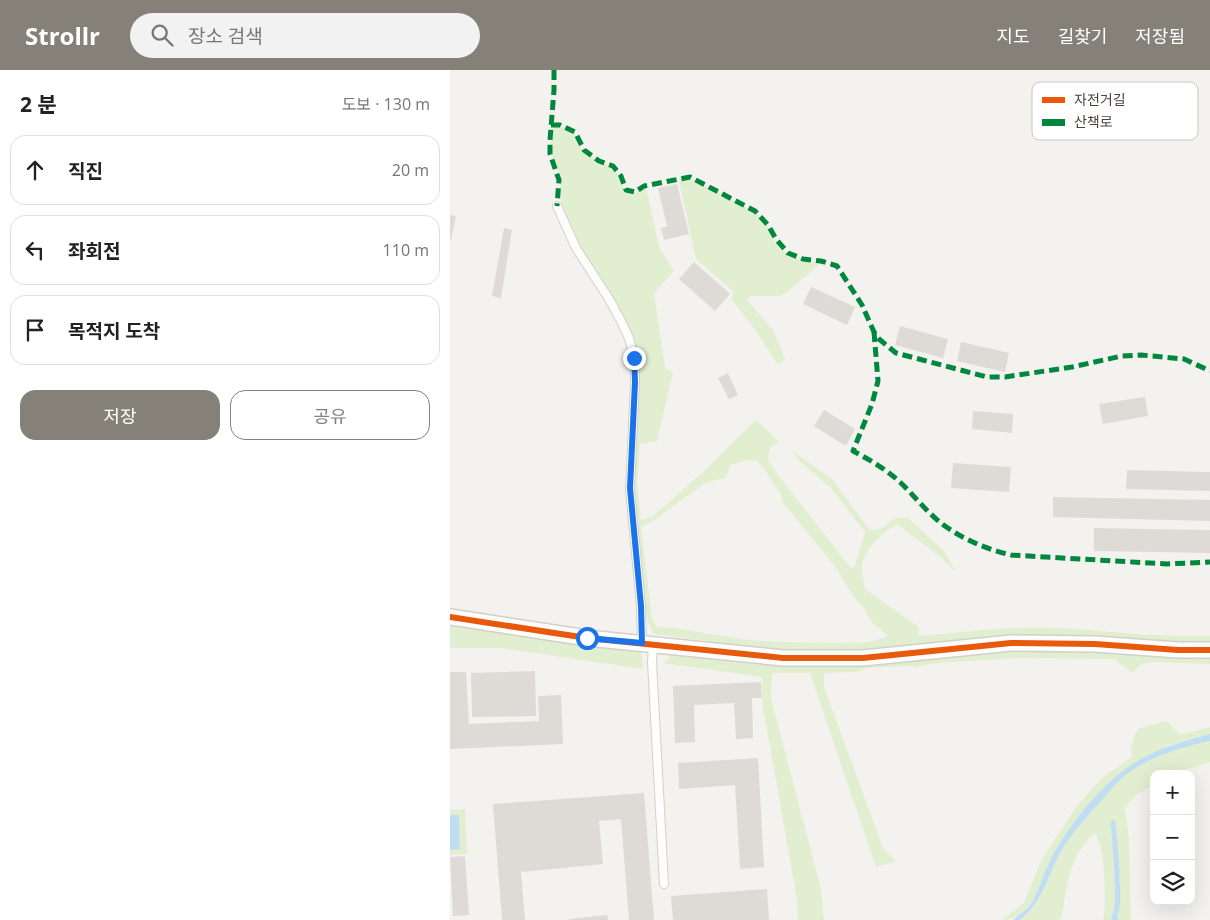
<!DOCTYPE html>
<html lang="ko">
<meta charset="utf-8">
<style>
body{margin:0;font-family:"Open Sans","Noto Sans KR",sans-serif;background:#f2f2f2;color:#222}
.controls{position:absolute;right:15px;bottom:15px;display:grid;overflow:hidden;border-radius:10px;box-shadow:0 5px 20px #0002}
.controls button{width:45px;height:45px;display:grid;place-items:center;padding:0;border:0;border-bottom:1px solid #e0e0e0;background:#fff;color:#222;font:25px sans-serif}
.stop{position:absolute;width:15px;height:15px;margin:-11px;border:4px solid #1a73e8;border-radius:50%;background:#fff}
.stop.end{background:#1a73e8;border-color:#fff;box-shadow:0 1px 5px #0008}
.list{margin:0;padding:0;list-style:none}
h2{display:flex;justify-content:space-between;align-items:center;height:65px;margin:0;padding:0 20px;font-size:21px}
h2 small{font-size:16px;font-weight:400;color:#767676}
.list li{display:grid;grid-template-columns:32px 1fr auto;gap:15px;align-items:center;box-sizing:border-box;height:70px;margin:0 10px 10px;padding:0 10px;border:1px solid #e0e0e0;border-radius:15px}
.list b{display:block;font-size:19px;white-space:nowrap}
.list em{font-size:16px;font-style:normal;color:#767676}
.actions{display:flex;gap:10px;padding:15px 20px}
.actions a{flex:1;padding:11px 0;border:1px solid #868178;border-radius:15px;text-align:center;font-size:18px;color:#868178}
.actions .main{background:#868178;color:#fff}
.icon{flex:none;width:28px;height:28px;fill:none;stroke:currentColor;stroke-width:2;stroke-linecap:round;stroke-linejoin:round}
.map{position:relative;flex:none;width:760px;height:850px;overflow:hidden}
header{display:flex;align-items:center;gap:30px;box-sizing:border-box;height:70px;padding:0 25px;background:#868178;color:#fff}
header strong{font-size:24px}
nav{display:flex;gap:28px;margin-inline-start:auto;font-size:18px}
.search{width:350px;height:45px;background:#f2f2f2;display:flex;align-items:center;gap:12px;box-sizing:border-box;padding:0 18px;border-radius:28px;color:#767676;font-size:19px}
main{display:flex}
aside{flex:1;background:#fff}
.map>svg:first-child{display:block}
</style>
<header>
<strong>Strollr</strong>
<div class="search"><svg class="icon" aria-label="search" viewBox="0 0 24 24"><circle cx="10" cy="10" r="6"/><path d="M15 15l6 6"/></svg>장소 검색</div>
<nav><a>지도</a><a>길찾기</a><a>저장됨</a></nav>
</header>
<main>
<aside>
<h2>2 분<small>도보 · 130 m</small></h2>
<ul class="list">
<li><svg class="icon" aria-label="ahead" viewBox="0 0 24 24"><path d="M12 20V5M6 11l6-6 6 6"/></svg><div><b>직진</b></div><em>20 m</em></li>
<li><svg class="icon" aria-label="left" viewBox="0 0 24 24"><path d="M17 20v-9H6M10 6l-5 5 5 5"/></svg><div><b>좌회전</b></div><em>110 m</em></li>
<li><svg class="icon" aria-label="arrive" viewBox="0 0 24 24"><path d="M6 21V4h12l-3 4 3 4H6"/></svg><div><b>목적지 도착</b></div></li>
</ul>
<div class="actions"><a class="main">저장</a><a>공유</a></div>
</aside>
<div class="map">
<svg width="760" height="850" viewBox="0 0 760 850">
<rect width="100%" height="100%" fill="#f4f2ee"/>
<g fill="#e1eecf" fill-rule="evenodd">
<path d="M104,57h7l13,6 9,18 18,12 9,3 6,6 5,6 3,12 4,3 10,-1 8,-5 13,60 15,24 -20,22 11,75 8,4 -16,69 -17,3 -3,39 4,37 11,-3 50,-44 54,-53 23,22 -9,6 -2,12 13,19 69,88 4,1 11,-36 -35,-45 -32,-27 -6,-9 40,28 38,51 11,-1 14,-11h13l36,33 12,21 -14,-14 -45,-34c-14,9 -29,20 -34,37 -3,9 1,19 2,28l54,38 -1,9c45,-4 91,-10 136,-8 52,2 104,10 156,8v7l-284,2 -7,-1 -4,3 -52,5 -78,-1 -131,-17 -7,-14 -13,-114 -2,-170 -14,-32 -39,-55 -15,-37 -3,-9 -1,-27 -9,-23v-14zM298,390l8,1 6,5 20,30 -1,4 56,69 16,27 11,12 8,15 11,8 5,5c-19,9 -43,7 -64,7 -27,-1 -54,0 -81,-4 -29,-4 -58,-10 -87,-13l-4,-7 -11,-92 12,-6 52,-38 20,-5 6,-13z"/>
<polygon points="240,108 305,142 318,157 325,171 337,185 351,190 371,193 332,226 300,226 297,230 323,260 335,289 328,295 308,264 281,228 284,222 246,189 229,111"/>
<polygon points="0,554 191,580 193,599 51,578 0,578"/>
<polygon points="591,579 760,586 760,594 702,592 691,595 682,603 664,589 649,589 565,588 488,593 465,597 460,596 417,598 407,602 374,603 374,617 433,778 446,791 426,797 360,603 322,603 321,628 371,819 374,850 348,850 347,829 313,637 312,607 213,593 221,586 226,583"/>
<path d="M717,651l13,14 30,-8v7c-11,3 -23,5 -33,9 -52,18 -89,58 -118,103 -16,24 -21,74 -57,74l22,-17 18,-44 37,-56 23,-25 30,-21c-3,-11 2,-20 7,-29z"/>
<path d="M760,671v21l-38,12h-18v11l-17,9 -12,14 4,30 2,82h-14l-1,-2c5,-15 3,-28 2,-44 -1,-17 0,-34 -4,-51l-3,1 5,72v10l-4,12 1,2h-10c4,-12 1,-63 -3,-76 -1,-3 -4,-7 -5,-11 -25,20 -29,55 -33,84l-4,3h-37c23,-20 25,-40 38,-65 10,-17 22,-31 35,-46 8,-8 14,-18 23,-26 28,-25 57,-33 93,-42z"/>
<polygon points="15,739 17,784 0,785 0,780 10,779 9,745 0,745 0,740"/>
</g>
<g fill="#c0ddf1">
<path d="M760,664v7c-34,8 -67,17 -93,42 -8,8 -15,18 -23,26 -13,15 -26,29 -35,46 -12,23 -17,48 -39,65h-7l15,-12 4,-6c9,-16 13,-33 22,-49 20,-35 55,-78 91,-96 21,-11 42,-17 65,-23z"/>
<polygon points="0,745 9,745 10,779 0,780"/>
</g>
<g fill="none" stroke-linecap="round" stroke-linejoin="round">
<path stroke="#c0ddf1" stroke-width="5" d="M663,753c2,17 3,34 4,52 0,16 3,27 -3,43l2,2"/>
</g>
<g fill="#dedbd6">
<polygon points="227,114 239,164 214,170 211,158 217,156 208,118"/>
<polygon points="0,145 6,146 1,169 0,169"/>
<polygon points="54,158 62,160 51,228 42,226"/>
<polygon points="244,192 280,224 265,241 229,209"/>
<polygon points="361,217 405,237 397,255 353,234"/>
<polygon points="450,256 498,269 493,288 445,275"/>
<polygon points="511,272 559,283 555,302 507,291"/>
<polygon points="278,303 288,325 279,329 268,308"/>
<polygon points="695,327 698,346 653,354 649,334"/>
<polygon points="374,340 405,359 396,376 364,356"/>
<polygon points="523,341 563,344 562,363 522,359"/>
<polygon points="503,393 561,397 559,422 501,418"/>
<polygon points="677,400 760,402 760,421 676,419"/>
<polygon points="603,427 760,430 760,451 603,447"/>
<polygon points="644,458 760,460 760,483 644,481"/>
<polygon points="85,601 86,646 22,647 21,603"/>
<polygon points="0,602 16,602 19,654 89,651 88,626 111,625 113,674 0,679"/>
<polygon points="311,612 312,628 302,628 303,668 286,669 284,633 244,635 245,672 225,673 223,616"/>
<polygon points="308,688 314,797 290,799 285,715 229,719 228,693"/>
<polygon points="194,723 204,850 179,850 171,749 149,751 153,794 71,802 75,850 52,850 43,734"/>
<polygon points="15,786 19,845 3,846 0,787"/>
<polygon points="317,819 319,850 223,850 221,826"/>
<polygon points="157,845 158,850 119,850 119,849"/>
</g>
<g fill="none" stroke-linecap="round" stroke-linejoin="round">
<defs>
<g id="lane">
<polyline points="107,136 126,178 159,229 171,251 179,268 184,288 185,312 180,419 191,536 192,573"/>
<polyline points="203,575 202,592 214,814"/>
</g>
<polyline id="street" points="0,547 137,568 333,588 413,588 561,573 645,574 728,580 760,580"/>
</defs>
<use href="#lane" stroke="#d2d0cb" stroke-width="10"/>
<use href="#street" stroke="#d2d0cb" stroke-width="18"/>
<use href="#lane" stroke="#fdfdfc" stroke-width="8"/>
<use href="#street" stroke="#fdfdfc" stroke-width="15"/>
<g stroke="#00873e" stroke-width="5" stroke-dasharray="10 5" stroke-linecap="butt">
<polyline points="104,0 104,20 100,70 100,84 109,110 107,136"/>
<polyline points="101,55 110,55 125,62 134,80 149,91 163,96 171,106 176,120 185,122 194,116 240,107 305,141 318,155 326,169 338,183 353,189 371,191 387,196 412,235 424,262 429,269 446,283 537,307 555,307 622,297 672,286 691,285 734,289 760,301"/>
<path d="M424,262l4,49 -6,23 -19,47c19,10 36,20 51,35 14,14 27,31 44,42 19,13 41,22 63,27l156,9 43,-2"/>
</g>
<defs>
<polyline id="cycleway" points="0,547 137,568 333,588 413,588 561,573 645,574 728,580 760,580"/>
</defs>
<use href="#cycleway" stroke="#fff" stroke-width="9"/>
<use href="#cycleway" stroke="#e8590c" stroke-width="6"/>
</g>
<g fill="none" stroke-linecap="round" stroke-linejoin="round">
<polyline stroke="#1a73e8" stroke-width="6" points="137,568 192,573 191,536 180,418 185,312 184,288"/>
</g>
<rect x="582" y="12" width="166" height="58" rx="8" fill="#fff" stroke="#c9c7c4" stroke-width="1"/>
<rect x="592" y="27" width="23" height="6" fill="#e8590c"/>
<rect x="592" y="49" width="23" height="7" fill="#00873e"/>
<g font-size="14" fill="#4b4439">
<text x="624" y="35">자전거길</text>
<text x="624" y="57">산책로</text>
</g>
</svg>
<div class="controls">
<button>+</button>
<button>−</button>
<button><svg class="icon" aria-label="layers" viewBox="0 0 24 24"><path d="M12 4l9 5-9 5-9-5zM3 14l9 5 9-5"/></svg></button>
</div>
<div class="stop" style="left:137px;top:568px"></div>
<div class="stop end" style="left:184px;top:288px"></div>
</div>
</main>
